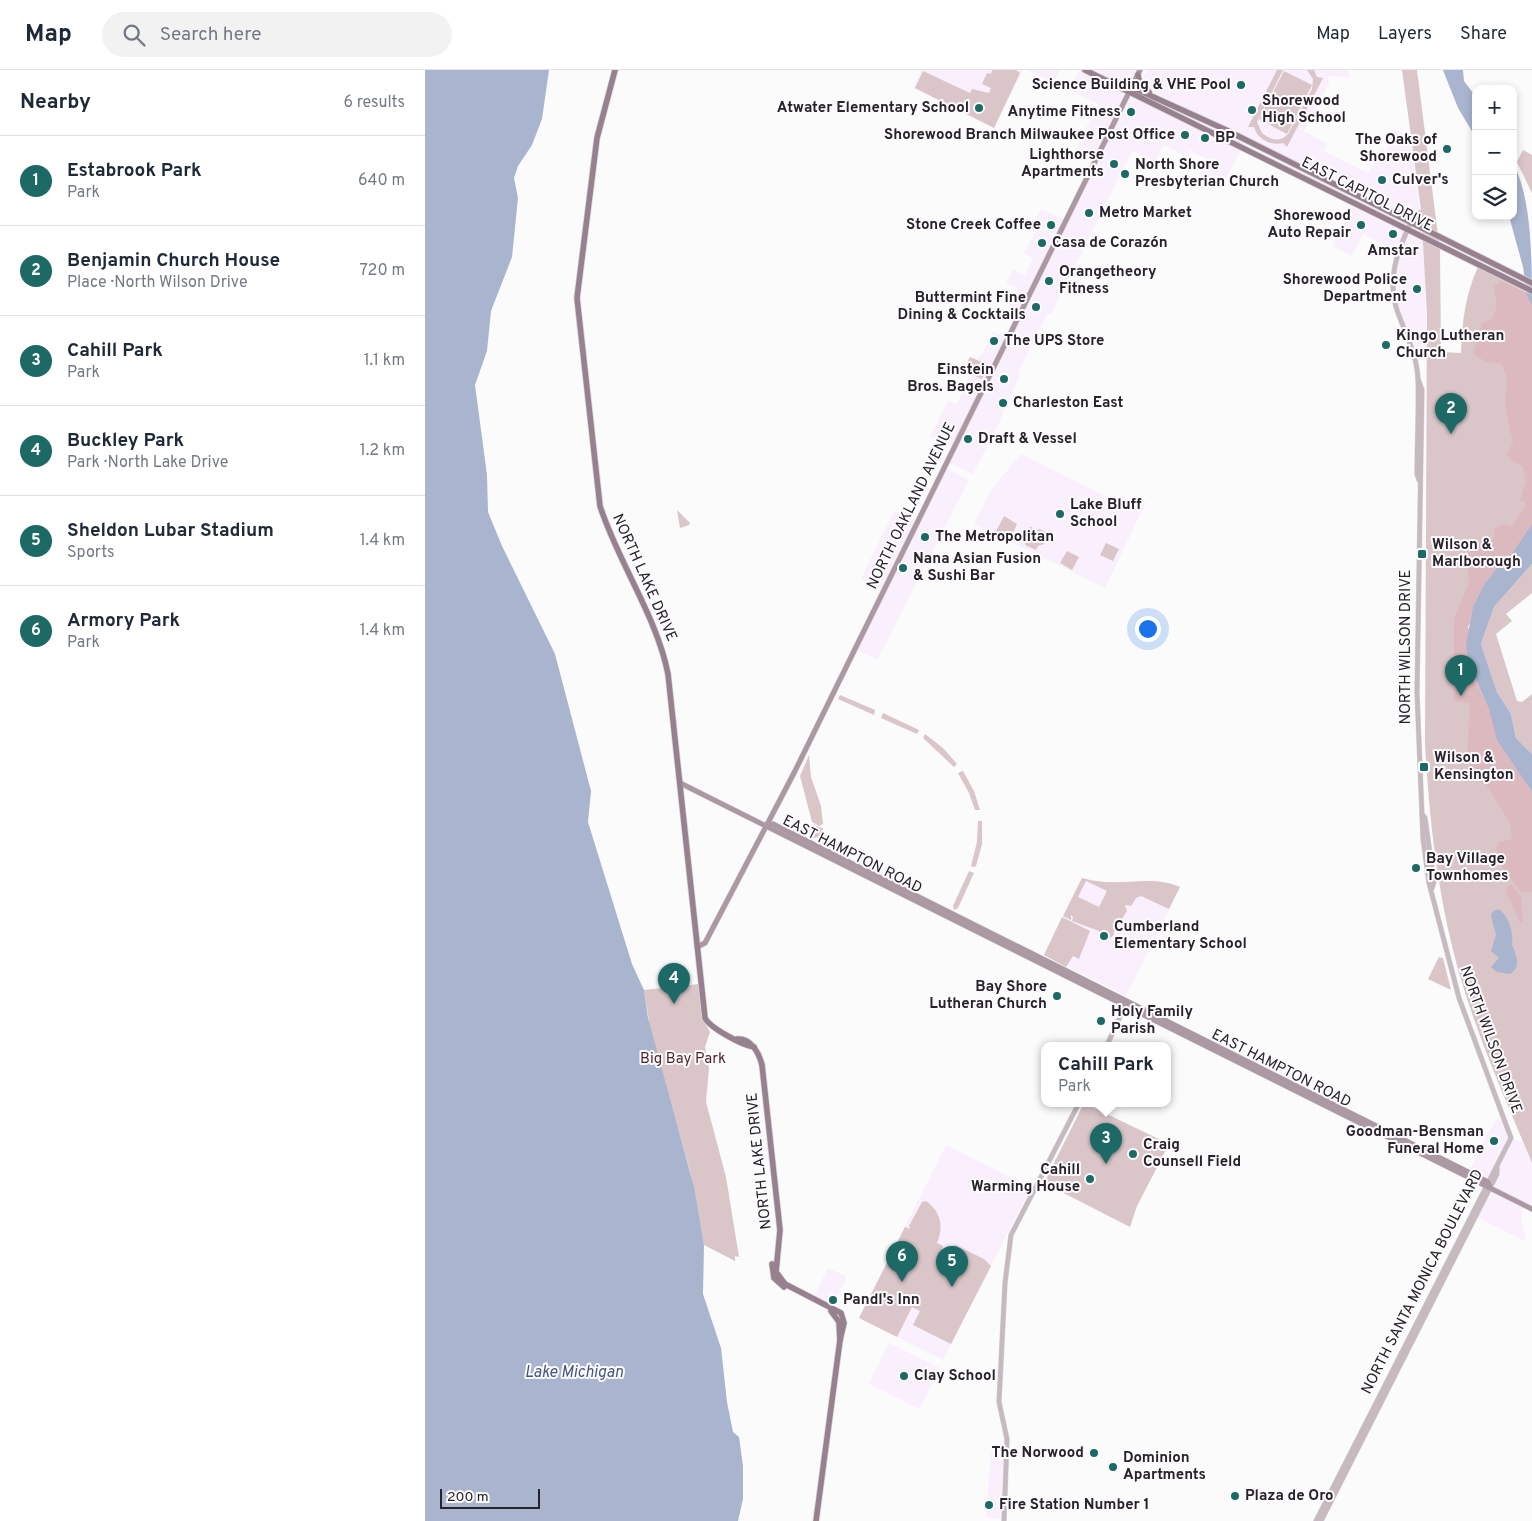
<!DOCTYPE html>
<meta charset="utf-8">
<style>
body{margin:0;font-family:Overpass,sans-serif;background:#f2f2f3;color:#1f2937}
.controls{position:absolute;right:15px;top:15px;display:grid;overflow:hidden;border-radius:10px;box-shadow:0 2px 8px #0003}
.controls button{width:45px;height:45px;display:grid;place-items:center;padding:0;border:0;border-bottom:1px solid #e0e1e3;background:#fff;color:#1f2937;font:25px sans-serif}
.scale{position:absolute;left:15px;bottom:12px;width:100px;box-sizing:border-box;padding-left:5px;border:2px solid #29212c;border-top:0;font-size:14px;line-height:18px;white-space:nowrap;color:#29212c;-webkit-text-stroke:4px #fbfbfb;paint-order:stroke}
.you{position:absolute;left:722px;top:558px;width:18px;height:18px;margin:-12px;border:4px solid #fff;border-radius:50%;background:#1a73e8;box-shadow:0 0 0 8px #1a73e833}
.badge{display:grid;place-items:center;width:32px;height:32px;border-radius:50%;background:#1c6966;color:#fff;font-size:16px;font-weight:700}
.pin{position:absolute;translate:-50% -41px;filter:drop-shadow(0 1px 2px #0008)}
.pin::after{content:'';position:absolute;top:26px;width:18px;height:15px;background:inherit;clip-path:polygon(0 0,100% 0,50% 100%)}
.popup{position:absolute;left:616px;top:972px;width:130px;height:65px;box-sizing:border-box;display:grid;place-content:center;border-radius:10px;background:#fff;filter:drop-shadow(0 1px 4px #0005);font-size:16px;white-space:nowrap;color:#747a83}
.popup b{font-size:19px;color:#1f2937}
.popup::after{content:'';position:absolute;left:50%;top:100%;margin-left:-10px;border:10px solid transparent;border-top-color:#fff}
.list{margin:0;padding:0;list-style:none}
h2{display:flex;justify-content:space-between;align-items:center;height:65px;margin:0;padding:0 20px;font-size:21px}
h2 small{font-size:16px;font-weight:400;color:#747a83}
.list li{display:grid;grid-template-columns:32px 1fr auto;gap:15px;align-items:center;box-sizing:border-box;height:90px;padding:0 20px;border-top:1px solid #e0e1e3}
.list b{display:block;font-size:19px;white-space:nowrap}
.list p{margin:0;font-size:16px;white-space:nowrap;color:#747a83}
.list em{font-size:16px;font-style:normal;color:#747a83}
.icon{flex:none;width:28px;height:28px;fill:none;stroke:currentColor;stroke-width:2;stroke-linecap:round;stroke-linejoin:round}
.map{position:relative;flex:none;width:1107px;height:1451px;overflow:hidden}
header{display:flex;align-items:center;gap:30px;box-sizing:border-box;height:70px;padding:0 25px;background:#fff;border-bottom:1px solid #e0e1e3}
header strong{font-size:24px}
nav{display:flex;gap:28px;margin-inline-start:auto;font-size:18px}
.search{width:350px;height:45px;background:#f2f2f3;display:flex;align-items:center;gap:12px;box-sizing:border-box;padding:0 18px;border-radius:28px;color:#747a83;font-size:19px}
main{display:flex}
aside{flex:1;background:#fff}
.map>svg:first-child{display:block}
</style>
<header>
<strong>Map</strong>
<div class="search"><svg class="icon" aria-label="search" viewBox="0 0 24 24"><circle cx="10" cy="10" r="6"/><path d="M15 15l6 6"/></svg>Search here</div>
<nav><a>Map</a><a>Layers</a><a>Share</a></nav>
</header>
<main>
<aside>
<h2>Nearby<small>6 results</small></h2>
<ul class="list">
<li><span class="badge">1</span><div><b>Estabrook Park</b><p>Park</p></div><em>640 m</em></li>
<li><span class="badge">2</span><div><b>Benjamin Church House</b><p>Place · North Wilson Drive</p></div><em>720 m</em></li>
<li><span class="badge">3</span><div><b>Cahill Park</b><p>Park</p></div><em>1.1 km</em></li>
<li><span class="badge">4</span><div><b>Buckley Park</b><p>Park · North Lake Drive</p></div><em>1.2 km</em></li>
<li><span class="badge">5</span><div><b>Sheldon Lubar Stadium</b><p>Sports</p></div><em>1.4 km</em></li>
<li><span class="badge">6</span><div><b>Armory Park</b><p>Park</p></div><em>1.4 km</em></li>
</ul>
</aside>
<div class="map">
<svg width="1107" height="1451" viewBox="0 0 1107 1451">
<rect width="100%" height="100%" fill="#fbfbfb"/>
<g fill="#faeffd">
<polygon points="496,0 598,0 569,58 488,18"/>
<polygon points="603,0 635,0 628,13"/>
<polygon points="654,0 715,0 706,20 819,73 797,117 775,107 783,90 764,80 761,86 739,75 730,92 707,81 626,244 623,243 593,303 595,305 572,357 548,404 522,392 529,379 505,367 523,331 532,334 554,285 556,286 568,262 583,269 595,243 583,237 592,218 581,213 588,199 600,205 608,188 599,183 610,162 606,160 616,139 641,151 670,92 649,83 673,34 644,20"/>
<polygon points="722,0 924,0 924,7 903,6 904,14 879,61 902,74 899,81 943,103 956,79 962,81 967,60 985,64 999,173 1002,283 990,288 973,243 968,218 973,182 938,164 927,186 907,176 929,131 861,98 865,90 723,19 717,11"/>
<polygon points="596,384 682,427 697,431 721,432 680,518 549,454 566,420"/>
<polygon points="520,398 544,410 452,590 430,579 459,520 436,509 469,441 493,452"/>
<polygon points="657,808 690,814 731,810 755,817 701,926 619,885"/>
<polygon points="1075,1047 1082,1068 1098,1072 1107,1093 1107,1135 1100,1132 1096,1147 1101,1172 1052,1147 1070,1113 1044,1101 1069,1052"/>
<polygon points="521,1075 606,1117 518,1290 434,1248"/>
<polygon points="403,1198 422,1207 408,1236 389,1226"/>
<polygon points="464,1273 515,1298 495,1339 444,1314"/>
<polygon points="566,1380 582,1388 579,1450 561,1446"/>
</g>
<g fill="#dac5c8" fill-rule="evenodd">
<polygon points="567,0 591,0 595,3 569,58 490,18 498,1 545,23 547,19 564,23 566,18 557,14 562,3 566,4"/>
<path d="M852,0h6l-26,52 5,11c9,7 18,10 26,1l24,-45 1,-10 -6,-9h7l3,7 6,1 -36,69 -4,-4c-12,3 -25,-3 -29,-16h-6z"/>
<path d="M977,0h15l23,181 1,101 20,1c1,-31 4,-58 17,-86l48,25 6,13v219l-64,103 58,157 6,8v371c-29,-70 -61,-140 -79,-213 -17,-68 -24,-137 -28,-206l2,-429 -5,-91 -3,-2 -1,-12h3z"/>
<polygon points="859,1 887,15 862,64 834,49"/>
<polygon points="1098,80 1107,85 1107,123 1092,92"/>
<polygon points="545,287 564,295 557,309 538,300"/>
<polygon points="252,440 265,453 264,455 255,458"/>
<polygon points="579,446 592,454 585,470 570,463"/>
<polygon points="607,457 610,462 614,459 624,463 619,474 613,476 611,480 600,475 600,469 596,470 595,466 599,459"/>
<polygon points="681,473 694,479 688,491 675,485"/>
<polygon points="642,481 654,487 647,500 635,493"/>
<polygon points="1107,494 1107,523 1081,544 1087,551 1071,564 1092,631 1097,632 1107,624 1107,684 1091,668 1086,644 1072,622 1056,574 1069,537"/>
<polygon points="415,625 450,640 449,645 413,629"/>
<polygon points="458,643 494,660 492,664 456,648"/>
<polygon points="500,664 518,678 532,694 529,697 498,668"/>
<polygon points="384,685 386,707 396,736 398,754 394,756 387,752 375,706"/>
<polygon points="538,701 549,721 555,740 550,740 544,723 533,703"/>
<polygon points="553,751 557,751 557,774 551,796 548,797 546,796 552,772"/>
<polygon points="388,755 398,758 395,773 392,767 386,769"/>
<polygon points="544,801 549,803 533,838 529,840 528,836"/>
<path d="M657,808c35,11 66,-5 98,9l-11,22 -28,-13 -5,2 -5,8 -6,-1 2,6 -7,11 -3,-2 -4,16 -5,3 -9,-8 -27,-10 1,-4 -2,-2v5l-8,-4zM661,811l21,10 -8,16 -21,-10z"/>
<polygon points="637,847 665,861 654,889 648,886 641,897 619,885"/>
<polygon points="1014,887 1018,888 1026,920 1003,909"/>
<polygon points="274,914 277,948 285,962 280,977 284,999 281,1032 301,1107 314,1187 310,1186 310,1191 279,1175 265,1101 226,964 219,920"/>
<polygon points="659,1033 744,1074 712,1136 705,1157 619,1113"/>
<path d="M501,1131c15,11 18,25 11,42l6,3 -4,12 7,3 9,-16 29,14 7,7 -40,78 -38,-19 7,-14 -8,-4 -15,30 -38,-19 46,-91 5,2 -1,-3 13,-24z"/>
</g>
<g fill="#dcb9be">
<path d="M1076,211l25,11 6,13v219l-24,36 -11,8 -13,17 -11,22 -5,20 8,56 13,26 8,31 35,52v100h-11l-15,-19 -7,-12 -3,-13 3,-6 13,-3 -2,-16 -24,-39 -14,-5c-9,-23 -1,-51 -3,-76l-15,-2 -2,-29 2,-8v-45l15,-36 -2,-29 16,-13 11,-2v-10l10,-5 8,2 13,-19v-5l-5,-1 6,-20 -3,-15 -9,-4 -8,-7 7,-12 -8,-39 2,-27 -5,-13 -17,-3 -12,-7 9,-31 11,-5 4,-13 -3,-18z"/>
<polygon points="1086,814 1096,827 1098,851 1095,853 1081,820"/>
</g>
<g fill="#a9b4cf">
<polygon points="0,0 124,0 117,49 107,75 93,96 89,108 93,128 87,187 66,241 62,281 50,315 62,405 63,442 77,476 130,584 166,721 163,752 207,894 219,920 223,948 269,1117 279,1175 278,1224 296,1278 302,1332 308,1362 314,1367 318,1396 318,1429 313,1451 0,1451"/>
<polygon points="1018,0 1038,0 1039,11 1051,27 1051,68 1033,38"/>
<path d="M1088,94c19,31 19,101 19,141l-5,-9 -4,-29 -14,-51h4z"/>
<polygon points="1107,454 1107,494 1069,537 1056,574 1072,622 1086,644 1091,668 1107,684 1107,722 1072,670 1064,639 1044,593 1041,575 1048,537 1059,515 1072,498 1083,490"/>
<path d="M1073,839c11,6 16,25 14,36 4,10 10,22 -2,29l-13,-2 -6,-5 8,-9 -8,-7 5,-16 -5,-19 1,-4z"/>
</g>
<g fill="none" stroke-linecap="round" stroke-linejoin="round">
<defs>
<g id="tertiary">
<path d="M986,152c-14,30 -25,59 -13,91 8,22 19,42 20,66 1,31 -1,63 -1,95l2,6"/>
<polyline points="997,744 1000,748 1009,812 1007,818"/>
<polyline points="682,975 701,934"/>
<polyline points="579,1451 582,1369 574,1332 580,1213 586,1165 654,1033"/>
<polyline points="891,1451 1086,1068 1034,928 1004,813 998,769 992,623 997,320 993,309"/>
<polyline points="896,1451 1072,1104 1072,1098"/>
</g>
<g id="secondary">
<polyline points="255,713 1107,1139"/>
<polyline points="342,755 348,754 1063,1112 1065,1117"/>
<polyline points="272,877 280,873 369,703 715,0"/>
</g>
<g id="primary">
<path d="M190,0l-18,68 -20,160 23,208c18,56 57,111 68,168l37,344c5,10 37,27 49,29"/>
<polyline points="660,0 1107,221"/>
<polyline points="713,5 715,14 724,22"/>
<polyline points="686,12 713,20 799,59 1107,213"/>
<path d="M312,969c14,-1 22,14 25,26l18,165 -4,42 9,12 56,29 3,10 -4,17"/>
<polyline points="347,1194 349,1208 359,1217"/>
<polyline points="391,1451 415,1270 414,1252 406,1241"/>
</g>
</defs>
<use href="#tertiary" stroke="#d9d8da" stroke-width="5.5"/>
<use href="#secondary" stroke="#d9d8da" stroke-width="6"/>
<use href="#primary" stroke="#d9d8da" stroke-width="7"/>
<use href="#tertiary" stroke="#c6b9c0" stroke-width="4.5"/>
<use href="#secondary" stroke="#ac98a3" stroke-width="5"/>
<use href="#primary" stroke="#98818e" stroke-width="5.5"/>
</g>
<g fill="#1c6966" stroke="#fbfbfb" stroke-width="2">
<circle cx="816" cy="15" r="5"/>
<circle cx="554" cy="38" r="5"/>
<circle cx="827" cy="40" r="5"/>
<circle cx="706" cy="42" r="5"/>
<circle cx="760" cy="65" r="5"/>
<circle cx="780" cy="68" r="5"/>
<circle cx="1022" cy="79" r="5"/>
<circle cx="689" cy="94" r="5"/>
<circle cx="700" cy="104" r="5"/>
<circle cx="957" cy="110" r="5"/>
<circle cx="664" cy="143" r="5"/>
<circle cx="626" cy="155" r="5"/>
<circle cx="936" cy="155" r="5"/>
<circle cx="968" cy="164" r="5"/>
<circle cx="617" cy="173" r="5"/>
<circle cx="624" cy="211" r="5"/>
<circle cx="992" cy="219" r="5"/>
<circle cx="611" cy="237" r="5"/>
<circle cx="569" cy="271" r="5"/>
<circle cx="961" cy="275" r="5"/>
<circle cx="579" cy="309" r="5"/>
<circle cx="578" cy="333" r="5"/>
<circle cx="543" cy="369" r="5"/>
<circle cx="635" cy="444" r="5"/>
<circle cx="500" cy="467" r="5"/>
<rect x="992" y="479" width="10" height="10" rx="2.5"/>
<circle cx="478" cy="498" r="5"/>
<rect x="994" y="692" width="10" height="10" rx="2.5"/>
<circle cx="991" cy="798" r="5"/>
<circle cx="679" cy="866" r="5"/>
<circle cx="632" cy="926" r="5"/>
<circle cx="676" cy="951" r="5"/>
<circle cx="1069" cy="1071" r="5"/>
<circle cx="708" cy="1084" r="5"/>
<circle cx="665" cy="1109" r="5"/>
<circle cx="408" cy="1230" r="5"/>
<circle cx="479" cy="1306" r="5"/>
<circle cx="669" cy="1383" r="5"/>
<circle cx="688" cy="1397" r="5"/>
<circle cx="810" cy="1426" r="5"/>
<circle cx="564" cy="1435" r="5"/>
</g>
<g text-anchor="middle" dominant-baseline="central" stroke-width="4" stroke-linejoin="round" paint-order="stroke">
<g font-size="15" font-weight="bold" fill="#29212c" stroke="#fbfbfb" text-anchor="start">
<text x="806" y="15" text-anchor="end">Science Building &amp; VHE Pool</text>
<text x="837" y="31">Shorewood<tspan x="837" dy="17">High School</tspan></text>
<text x="544" y="38" text-anchor="end">Atwater Elementary School</text>
<text x="696" y="42" text-anchor="end">Anytime Fitness</text>
<text x="750" y="65" text-anchor="end">Shorewood Branch Milwaukee Post Office</text>
<text x="790" y="68">BP</text>
<text x="1012" y="70" text-anchor="end">The Oaks of<tspan x="1012" dy="17">Shorewood</tspan></text>
<text x="679" y="85" text-anchor="end">Lighthorse<tspan x="679" dy="17">Apartments</tspan></text>
<text x="710" y="95">North Shore<tspan x="710" dy="17">Presbyterian Church</tspan></text>
<text x="967" y="110">Culver's</text>
<text x="674" y="143">Metro Market</text>
<text x="926" y="146" text-anchor="end">Shorewood<tspan x="926" dy="17">Auto Repair</tspan></text>
<text x="616" y="155" text-anchor="end">Stone Creek Coffee</text>
<text x="627" y="173">Casa de Corazón</text>
<text x="968" y="181" text-anchor="middle">Amstar</text>
<text x="634" y="202">Orangetheory<tspan x="634" dy="17">Fitness</tspan></text>
<text x="982" y="210" text-anchor="end">Shorewood Police<tspan x="982" dy="17">Department</tspan></text>
<text x="601" y="228" text-anchor="end">Buttermint Fine<tspan x="601" dy="17">Dining &amp; Cocktails</tspan></text>
<text x="971" y="266">Kingo Lutheran<tspan x="971" dy="17">Church</tspan></text>
<text x="579" y="271">The UPS Store</text>
<text x="569" y="300" text-anchor="end">Einstein<tspan x="569" dy="17">Bros. Bagels</tspan></text>
<text x="588" y="333">Charleston East</text>
<text x="553" y="369">Draft &amp; Vessel</text>
<text x="645" y="435">Lake Bluff<tspan x="645" dy="17">School</tspan></text>
<text x="510" y="467">The Metropolitan</text>
<text x="1007" y="475">Wilson &amp;<tspan x="1007" dy="17">Marlborough</tspan></text>
<text x="488" y="489">Nana Asian Fusion<tspan x="488" dy="17">&amp; Sushi Bar</tspan></text>
<text x="1009" y="688">Wilson &amp;<tspan x="1009" dy="17">Kensington</tspan></text>
<text x="1001" y="789">Bay Village<tspan x="1001" dy="17">Townhomes</tspan></text>
<text x="689" y="857">Cumberland<tspan x="689" dy="17">Elementary School</tspan></text>
<text x="622" y="917" text-anchor="end">Bay Shore<tspan x="622" dy="17">Lutheran Church</tspan></text>
<text x="686" y="942">Holy Family<tspan x="686" dy="17">Parish</tspan></text>
<text x="1059" y="1062" text-anchor="end">Goodman-Bensman<tspan x="1059" dy="17">Funeral Home</tspan></text>
<text x="718" y="1075">Craig<tspan x="718" dy="17">Counsell Field</tspan></text>
<text x="655" y="1100" text-anchor="end">Cahill<tspan x="655" dy="17">Warming House</tspan></text>
<text x="418" y="1230">Pandl's Inn</text>
<text x="489" y="1306">Clay School</text>
<text x="659" y="1383" text-anchor="end">The Norwood</text>
<text x="698" y="1388">Dominion<tspan x="698" dy="17">Apartments</tspan></text>
<text x="820" y="1426">Plaza de Oro</text>
<text x="574" y="1435">Fire Station Number 1</text>
</g>
<g font-size="15" fill="#29212c" stroke="#fbfbfb">
<text transform="translate(942 125) rotate(27)">EAST CAPITOL DRIVE</text>
<text transform="translate(487 436) rotate(-64)">NORTH OAKLAND AVENUE</text>
<text transform="translate(219 508) rotate(66)">NORTH LAKE DRIVE</text>
<text transform="translate(981 577) rotate(-90)">NORTH WILSON DRIVE</text>
<text transform="translate(427 785) rotate(27)">EAST HAMPTON ROAD</text>
<text transform="translate(1065 970) rotate(70)">NORTH WILSON DRIVE</text>
<text transform="translate(856 999) rotate(27)">EAST HAMPTON ROAD</text>
<text transform="translate(335 1091) rotate(-96)">NORTH LAKE DRIVE</text>
<text transform="translate(998 1212) rotate(-63)">NORTH SANTA MONICA BOULEVARD</text>
</g>
<g font-size="15" fill="#4d1f2a" stroke="#fbfbfb">
<text x="258" y="989">Big Bay Park</text>
</g>
<g font-size="16" font-style="italic" fill="#46567f" stroke="#fbfbfb">
<text x="149" y="1303">Lake Michigan</text>
</g>
</g>
</svg>
<div class="controls">
<button>+</button>
<button>−</button>
<button><svg class="icon" aria-label="layers" viewBox="0 0 24 24"><path d="M12 4l9 5-9 5-9-5zM3 14l9 5 9-5"/></svg></button>
</div>
<div class="scale">200 m</div>
<div class="you"></div>
<div class="pin badge" style="left:1036px;top:626px">1</div>
<div class="pin badge" style="left:1026px;top:364px">2</div>
<div class="pin badge" style="left:681px;top:1094px">3</div>
<div class="popup"><b>Cahill Park</b>Park</div>
<div class="pin badge" style="left:249px;top:934px">4</div>
<div class="pin badge" style="left:527px;top:1217px">5</div>
<div class="pin badge" style="left:477px;top:1212px">6</div>
</div>
</main>
